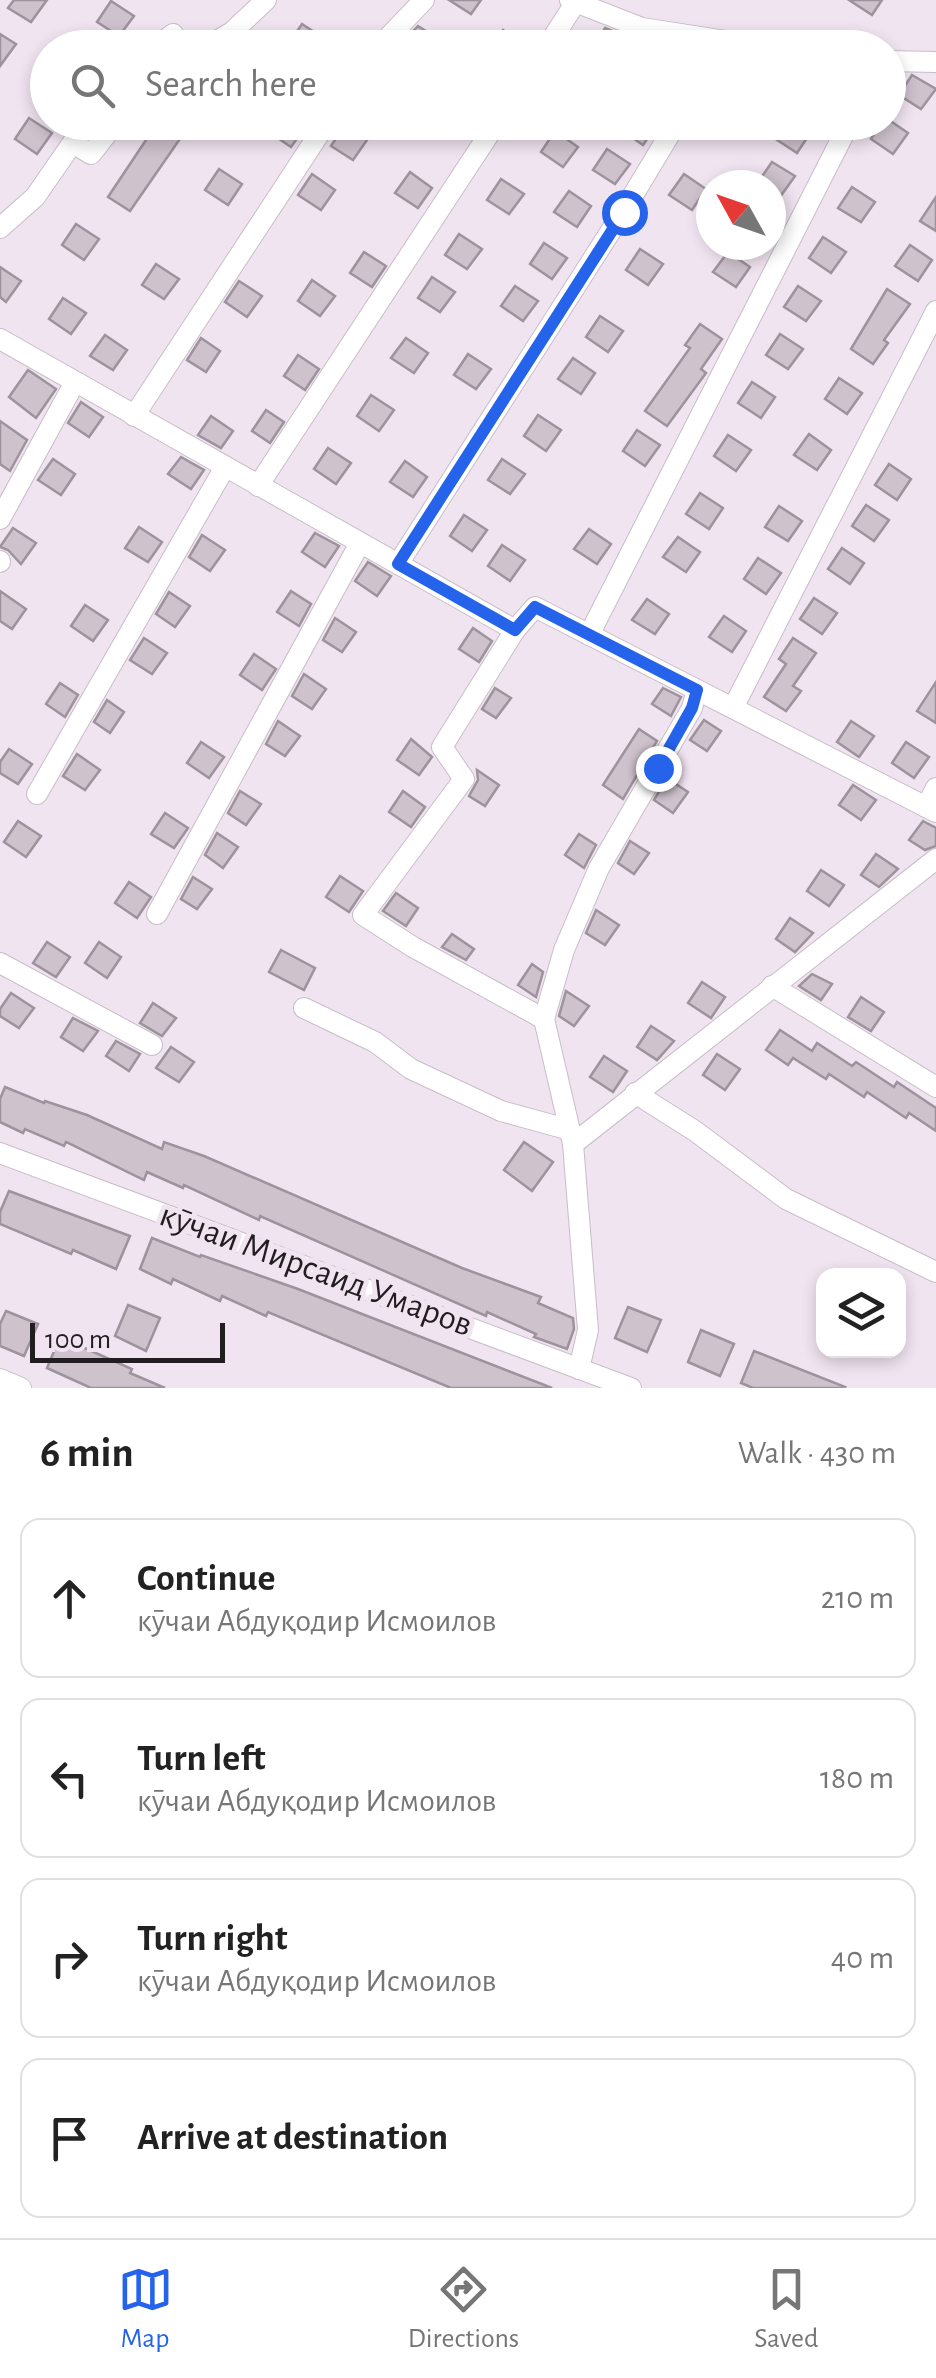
<!DOCTYPE html>
<meta charset="utf-8">
<style>
body{margin:0;font-family:"Alegreya Sans",sans-serif;background:#f6f6f6;color:#222}
.controls{position:absolute;right:30px;bottom:30px;display:grid;overflow:hidden;border-radius:20px;box-shadow:0 5px 15px #0003}
.controls button{width:90px;height:90px;display:grid;place-items:center;padding:0;border:0;border-bottom:2px solid #e0e0e0;background:#fff;color:#222;font:50px sans-serif}
.compass{position:absolute;left:696px;top:170px;width:90px;height:90px;border-radius:50%;background:#fff;box-shadow:0 5px 15px #0003;rotate:310deg}
.scale{position:absolute;left:30px;bottom:25px;width:195px;box-sizing:border-box;padding-left:10px;border:5px solid #211d21;border-top:0;font-size:28px;line-height:35px;white-space:nowrap;color:#211d21;-webkit-text-stroke:8px #f0e4f0;paint-order:stroke}
.stop{position:absolute;width:30px;height:30px;margin:-22px;border:8px solid #2563eb;border-radius:50%;background:#fff}
.stop.end{background:#2563eb;border-color:#fff;box-shadow:0 2px 10px #0008}
.list{margin:0;padding:0;list-style:none}
h2{display:flex;justify-content:space-between;align-items:center;height:130px;margin:0;padding:0 40px;font-size:42px}
h2 small{font-size:32px;font-weight:400;color:#767676}
.list li{display:grid;grid-template-columns:65px 1fr auto;gap:30px;align-items:center;box-sizing:border-box;height:160px;margin:0 20px 20px;padding:0 20px;border:2px solid #e0e0e0;border-radius:20px}
.list b{display:block;font-size:38px;white-space:nowrap}
.list p{margin:0;font-size:32px;white-space:nowrap;color:#767676}
.list em{font-size:32px;font-style:normal;color:#767676}
.icon{flex:none;width:55px;height:55px;fill:none;stroke:currentColor;stroke-width:2;stroke-linecap:round;stroke-linejoin:round}
.map{position:relative;flex:none;width:936px;height:1388px;overflow:hidden}
.search{position:absolute;background:#fff;box-shadow:0 5px 15px #0003;left:30px;right:30px;top:30px;height:110px;display:flex;align-items:center;gap:25px;box-sizing:border-box;padding:0 35px;border-radius:55px;color:#767676;font-size:38px}
.sheet{height:850px;background:#fff}
nav{display:flex;justify-content:space-around;align-items:center;box-sizing:border-box;height:140px;border-top:2px solid #e0e0e0;background:#fff;font-size:28px;color:#767676}
nav a{display:grid;justify-items:center;gap:5px}
nav .on{color:#2563eb}
.map>svg:first-child{display:block}
</style>
<div class="map">
<svg width="936" height="1388" viewBox="0 0 936 1388">
<rect width="100%" height="100%" fill="#f0e4f0"/>
<g fill="#cec2cd" stroke="#9d939d" stroke-width="2.5">
<polygon points="14,0 47,0 31,22 8,8"/>
<polygon points="449,0 481,0 471,14"/>
<polygon points="849,0 882,0 872,15"/>
<polygon points="111,1 134,16 119,36 97,22"/>
<polygon points="302,24 325,39 319,48 286,48"/>
<polygon points="418,26 435,37 428,48 400,45"/>
<polygon points="605,28 623,35 630,40 625,48 592,48"/>
<polygon points="503,30 530,48 491,48"/>
<polygon points="0,34 16,44 0,66"/>
<polygon points="912,75 936,89 921,109 899,95"/>
<polygon points="29,118 52,133 37,154 15,139"/>
<polygon points="158,122 168,122 184,133 130,211 108,197"/>
<polygon points="276,122 300,122 306,126 291,147 269,132"/>
<polygon points="626,122 659,122 643,145 621,130"/>
<polygon points="785,122 797,122 811,132 797,153 774,138"/>
<polygon points="882,122 892,122 908,133 893,154 871,139"/>
<polygon points="345,125 367,140 353,160 331,146"/>
<polygon points="555,131 578,147 563,167 541,152"/>
<polygon points="607,149 630,164 615,184 593,170"/>
<polygon points="772,162 795,176 780,197 771,191 771,185 756,185"/>
<polygon points="219,169 242,184 228,205 205,190"/>
<polygon points="410,172 432,188 418,208 395,193"/>
<polygon points="312,174 335,190 321,210 298,195"/>
<polygon points="684,174 706,189 692,210 669,195"/>
<polygon points="501,179 524,194 509,214 487,200"/>
<polygon points="852,187 875,202 861,222 838,208"/>
<polygon points="569,191 591,206 577,227 554,212"/>
<polygon points="936,197 936,231 920,221"/>
<polygon points="76,224 99,239 84,260 62,245"/>
<polygon points="459,234 482,249 467,269 445,255"/>
<polygon points="823,237 846,252 831,273 809,258"/>
<polygon points="544,243 567,258 552,279 530,264"/>
<polygon points="910,245 932,260 918,281 895,266"/>
<polygon points="640,249 663,264 648,285 626,270"/>
<polygon points="364,252 386,266 372,287 350,273"/>
<polygon points="728,252 750,267 736,287 713,272"/>
<polygon points="156,264 179,279 164,299 142,285"/>
<polygon points="0,267 21,281 6,302 0,297"/>
<polygon points="432,277 455,292 440,312 418,298"/>
<polygon points="312,280 335,296 320,316 298,301"/>
<polygon points="239,281 262,296 247,317 225,302"/>
<polygon points="515,286 538,301 523,321 501,306"/>
<polygon points="798,286 821,301 806,321 784,307"/>
<polygon points="887,289 910,304 884,340 888,343 873,364 851,349"/>
<polygon points="63,298 86,313 71,334 49,319"/>
<polygon points="600,316 623,331 608,352 586,337"/>
<polygon points="700,324 722,339 701,369 706,373 667,426 645,411 690,348 685,345"/>
<polygon points="780,334 803,349 788,369 766,355"/>
<polygon points="105,335 127,350 113,370 90,356"/>
<polygon points="201,338 220,351 206,372 187,360"/>
<polygon points="406,338 428,353 414,373 391,358"/>
<polygon points="468,354 491,369 476,389 454,375"/>
<polygon points="298,355 319,369 305,390 284,376"/>
<polygon points="573,358 595,373 581,394 558,379"/>
<polygon points="28,370 56,389 36,418 9,397"/>
<polygon points="839,378 862,393 847,414 825,399"/>
<polygon points="752,382 775,397 761,418 738,403"/>
<polygon points="371,395 394,410 379,431 357,416"/>
<polygon points="81,402 103,417 89,437 68,423"/>
<polygon points="266,410 284,422 270,443 252,431"/>
<polygon points="538,415 561,430 546,451 524,436"/>
<polygon points="211,416 233,431 221,448 198,435"/>
<polygon points="0,421 27,440 10,471 0,464"/>
<polygon points="637,430 660,445 645,466 623,451"/>
<polygon points="809,434 831,450 817,470 794,455"/>
<polygon points="728,435 751,450 736,471 714,456"/>
<polygon points="328,448 351,463 336,484 314,469"/>
<polygon points="181,457 204,470 191,489 168,474"/>
<polygon points="53,459 75,474 61,495 38,480"/>
<polygon points="502,459 525,474 510,494 488,480"/>
<polygon points="405,461 427,477 413,497 390,482"/>
<polygon points="889,464 911,479 897,500 875,485"/>
<polygon points="700,493 723,508 709,529 686,514"/>
<polygon points="866,505 889,520 874,541 852,526"/>
<polygon points="779,506 802,521 788,541 765,527"/>
<polygon points="464,515 487,530 472,551 450,536"/>
<polygon points="139,527 162,542 148,562 125,548"/>
<polygon points="13,528 36,543 21,564 8,550 0,547"/>
<polygon points="589,529 611,544 597,564 574,549"/>
<polygon points="315,533 339,546 325,567 302,552"/>
<polygon points="202,535 225,550 210,571 189,557"/>
<polygon points="678,537 700,552 686,572 663,557"/>
<polygon points="502,545 525,560 510,581 488,566"/>
<polygon points="842,548 864,563 850,584 828,569"/>
<polygon points="758,558 781,573 766,594 744,579"/>
<polygon points="368,562 391,576 377,596 355,581"/>
<polygon points="0,591 26,609 12,629 0,621"/>
<polygon points="291,591 311,604 299,626 277,612"/>
<polygon points="169,592 190,606 175,627 156,614"/>
<polygon points="814,598 837,613 822,634 800,619"/>
<polygon points="647,599 669,614 655,634 632,620"/>
<polygon points="85,605 108,620 93,641 71,626"/>
<polygon points="724,616 746,631 732,652 709,637"/>
<polygon points="335,618 356,632 342,652 323,640"/>
<polygon points="473,628 492,641 479,662 459,649"/>
<polygon points="144,638 167,653 152,674 130,660"/>
<polygon points="793,638 816,653 793,686 801,691 786,711 764,697 786,664 779,659"/>
<polygon points="254,654 276,669 262,690 240,675"/>
<polygon points="304,674 326,689 312,709 292,696"/>
<polygon points="936,682 936,723 917,711"/>
<polygon points="60,683 78,695 65,717 46,704"/>
<polygon points="495,688 511,698 496,718 482,709"/>
<polygon points="663,688 681,697 671,716 652,704"/>
<polygon points="107,700 124,712 110,733 94,722"/>
<polygon points="704,720 721,731 707,751 690,740"/>
<polygon points="278,721 300,736 285,756 266,744"/>
<polygon points="851,721 874,736 859,757 837,742"/>
<polygon points="639,729 657,741 623,799 603,785"/>
<polygon points="411,739 432,757 419,775 397,760"/>
<polygon points="201,742 224,757 209,778 187,763"/>
<polygon points="906,742 929,757 914,778 892,763"/>
<polygon points="9,749 32,764 18,784 0,773 0,762"/>
<polygon points="77,754 100,770 85,790 63,776"/>
<polygon points="477,770 499,785 485,806 469,796 478,780"/>
<polygon points="667,778 688,792 673,813 654,800"/>
<polygon points="853,785 876,800 861,820 839,805"/>
<polygon points="240,791 261,804 246,825 228,813"/>
<polygon points="403,791 425,807 411,827 389,812"/>
<polygon points="165,813 188,828 174,848 151,834"/>
<polygon points="18,821 41,836 26,857 4,842"/>
<polygon points="923,821 936,828 936,846 925,850 909,840"/>
<polygon points="217,833 238,847 223,868 205,855"/>
<polygon points="579,834 596,845 584,868 565,855"/>
<polygon points="630,841 649,853 634,874 618,863"/>
<polygon points="876,854 898,869 879,887 861,875"/>
<polygon points="821,870 844,885 829,906 807,891"/>
<polygon points="340,876 363,891 349,912 326,897"/>
<polygon points="193,877 212,889 197,909 181,899"/>
<polygon points="129,882 151,897 137,918 115,903"/>
<polygon points="396,893 418,908 406,926 383,911"/>
<polygon points="596,910 619,925 605,945 586,933"/>
<polygon points="790,918 813,933 795,952 776,939"/>
<polygon points="452,934 474,949 466,960 442,947"/>
<polygon points="47,942 70,957 56,977 33,963"/>
<polygon points="99,942 121,957 107,978 85,963"/>
<polygon points="281,950 315,968 304,990 269,972"/>
<polygon points="532,964 543,972 536,997 518,985"/>
<polygon points="812,974 832,984 821,1000 799,986"/>
<polygon points="702,982 725,997 711,1018 688,1003"/>
<polygon points="566,991 589,1006 574,1026 559,1016"/>
<polygon points="11,993 34,1008 19,1028 0,1016 0,1009"/>
<polygon points="861,997 884,1012 871,1031 848,1017"/>
<polygon points="153,1003 176,1018 162,1036 140,1023"/>
<polygon points="73,1018 98,1031 83,1051 61,1037"/>
<polygon points="651,1026 674,1041 657,1060 637,1047"/>
<polygon points="780,1030 812,1051 817,1043 852,1066 856,1062 894,1087 897,1082 936,1108 936,1131 909,1113 906,1118 867,1092 864,1097 829,1074 826,1079 793,1058 788,1065 766,1050"/>
<polygon points="116,1041 140,1054 129,1071 106,1056"/>
<polygon points="171,1047 194,1062 179,1082 156,1068"/>
<polygon points="717,1054 740,1069 725,1090 703,1075"/>
<polygon points="604,1056 627,1071 613,1092 590,1077"/>
<polygon points="5,1087 44,1103 45,1101 87,1115 162,1149 164,1142 204,1156 462,1268 541,1297 538,1303 573,1318 574,1329 567,1349 534,1337 536,1334 487,1312 486,1316 260,1216 259,1220 184,1185 183,1188 147,1172 144,1180 66,1142 64,1146 25,1129 23,1133 0,1122 0,1099"/>
<polygon points="524,1142 553,1162 532,1191 504,1170"/>
<polygon points="9,1191 130,1236 116,1269 73,1250 71,1254 0,1224 0,1212"/>
<polygon points="152,1238 200,1257 201,1255 298,1289 552,1388 451,1388 268,1312 266,1316 222,1296 220,1301 173,1279 171,1284 140,1269"/>
<polygon points="128,1305 160,1318 146,1351 115,1336"/>
<polygon points="628,1307 661,1320 647,1352 615,1338"/>
<polygon points="6,1311 38,1324 24,1356 0,1346 0,1324"/>
<polygon points="701,1330 734,1344 720,1376 688,1362"/>
<polygon points="60,1337 132,1369 130,1373 165,1388 91,1388 47,1368"/>
<polygon points="754,1351 845,1387 844,1388 753,1388 741,1383"/>
</g>
<g fill="none" stroke-linecap="round" stroke-linejoin="round">
<defs>
<g id="minor">
<polyline points="570,0 642,28 771,48"/>
<polyline points="154,48 173,34"/>
<polyline points="205,48 232,32 266,0"/>
<polyline points="378,48 424,0"/>
<polyline points="546,48 576,2"/>
<polyline points="888,61 936,62"/>
<polyline points="73,143 91,154 116,122"/>
<polyline points="0,228 35,197 87,122"/>
<polyline points="0,339 515,630"/>
<polyline points="134,416 327,122"/>
<polyline points="258,486 497,122"/>
<polyline points="0,519 75,382"/>
<polyline points="0,561 0,562"/>
<polyline points="398,564 623,212 677,122"/>
<polyline points="589,635 850,122"/>
<polyline points="733,708 936,311"/>
<polyline points="37,794 225,467"/>
<polyline points="926,807 936,788"/>
<polyline points="157,914 360,543"/>
<polyline points="0,963 152,1045"/>
<polyline points="772,986 936,1087"/>
<polyline points="304,1008 375,1042 411,1069 501,1111 570,1130"/>
<polyline points="544,1019 564,950 599,868 692,708 697,690"/>
<polyline points="635,1093 695,1131 786,1199 936,1272"/>
<polyline points="573,1144 936,859"/>
<polyline points="0,1153 631,1388"/>
<polyline points="579,1369 588,1330 573,1144 544,1019 413,947 363,915 464,779 442,747 515,630 535,607 936,812"/>
<polyline points="0,1379 21,1388"/>
</g>
</defs>
<use href="#minor" stroke="#c8bdc8" stroke-width="22"/>
<use href="#minor" stroke="#fff" stroke-width="20"/>
</g>
<g fill="none" stroke-linecap="round" stroke-linejoin="round">
<polyline stroke="#2563eb" stroke-width="12" points="624,212 398,564 515,630 535,607 697,690 692,708 658,768"/>
</g>
<g text-anchor="middle" dominant-baseline="central" stroke-width="10" stroke-linejoin="round" paint-order="stroke">
<g font-size="35" fill="#211d21" stroke="#f0e4f0">
<text transform="translate(316 1270) rotate(20)">кӯчаи Мирсаид Умаров</text>
</g>
</g>
</svg>
<div class="controls">
<button><svg class="icon" aria-label="layers" viewBox="0 0 24 24"><path d="M12 4l9 5-9 5-9-5zM3 14l9 5 9-5"/></svg></button>
</div>
<svg class="compass" viewBox="-18 -18 36 36"><path d="M0-13l5 13h-10z" fill="#e53935"/><path d="M0 13l5-13h-10z" fill="#767676"/></svg>
<div class="scale">100 m</div>
<div class="stop" style="left:624px;top:212px"></div>
<div class="stop end" style="left:658px;top:768px"></div>
<div class="search"><svg class="icon" aria-label="search" viewBox="0 0 24 24"><circle cx="10" cy="10" r="6"/><path d="M15 15l6 6"/></svg>Search here</div>
</div>
<section class="sheet">
<h2>6 min<small>Walk · 430 m</small></h2>
<ul class="list">
<li><svg class="icon" aria-label="ahead" viewBox="0 0 24 24"><path d="M12 20V5M6 11l6-6 6 6"/></svg><div><b>Continue</b><p>кӯчаи Абдуқодир Исмоилов</p></div><em>210 m</em></li>
<li><svg class="icon" aria-label="left" viewBox="0 0 24 24"><path d="M17 20v-9H6M10 6l-5 5 5 5"/></svg><div><b>Turn left</b><p>кӯчаи Абдуқодир Исмоилов</p></div><em>180 m</em></li>
<li><svg class="icon" aria-label="right" viewBox="0 0 24 24"><path d="M7 20v-9h11M14 6l5 5-5 5"/></svg><div><b>Turn right</b><p>кӯчаи Абдуқодир Исмоилов</p></div><em>40 m</em></li>
<li><svg class="icon" aria-label="arrive" viewBox="0 0 24 24"><path d="M6 21V4h12l-3 4 3 4H6"/></svg><div><b>Arrive at destination</b></div></li>
</ul>
</section>
<nav>
<a class="on"><svg class="icon" aria-label="map" viewBox="0 0 24 24"><path d="M3 6l6-2 6 2 6-2v14l-6 2-6-2-6 2zM9 4v14M15 6v14"/></svg>Map</a>
<a><svg class="icon" aria-label="directions" viewBox="0 0 24 24"><path d="M12 3l9 9-9 9-9-9zM9 14v-3h6M13 9l2 2-2 2"/></svg>Directions</a>
<a><svg class="icon" aria-label="saved" viewBox="0 0 24 24"><path d="M7 4h10v16l-5-4-5 4z"/></svg>Saved</a>
</nav>
